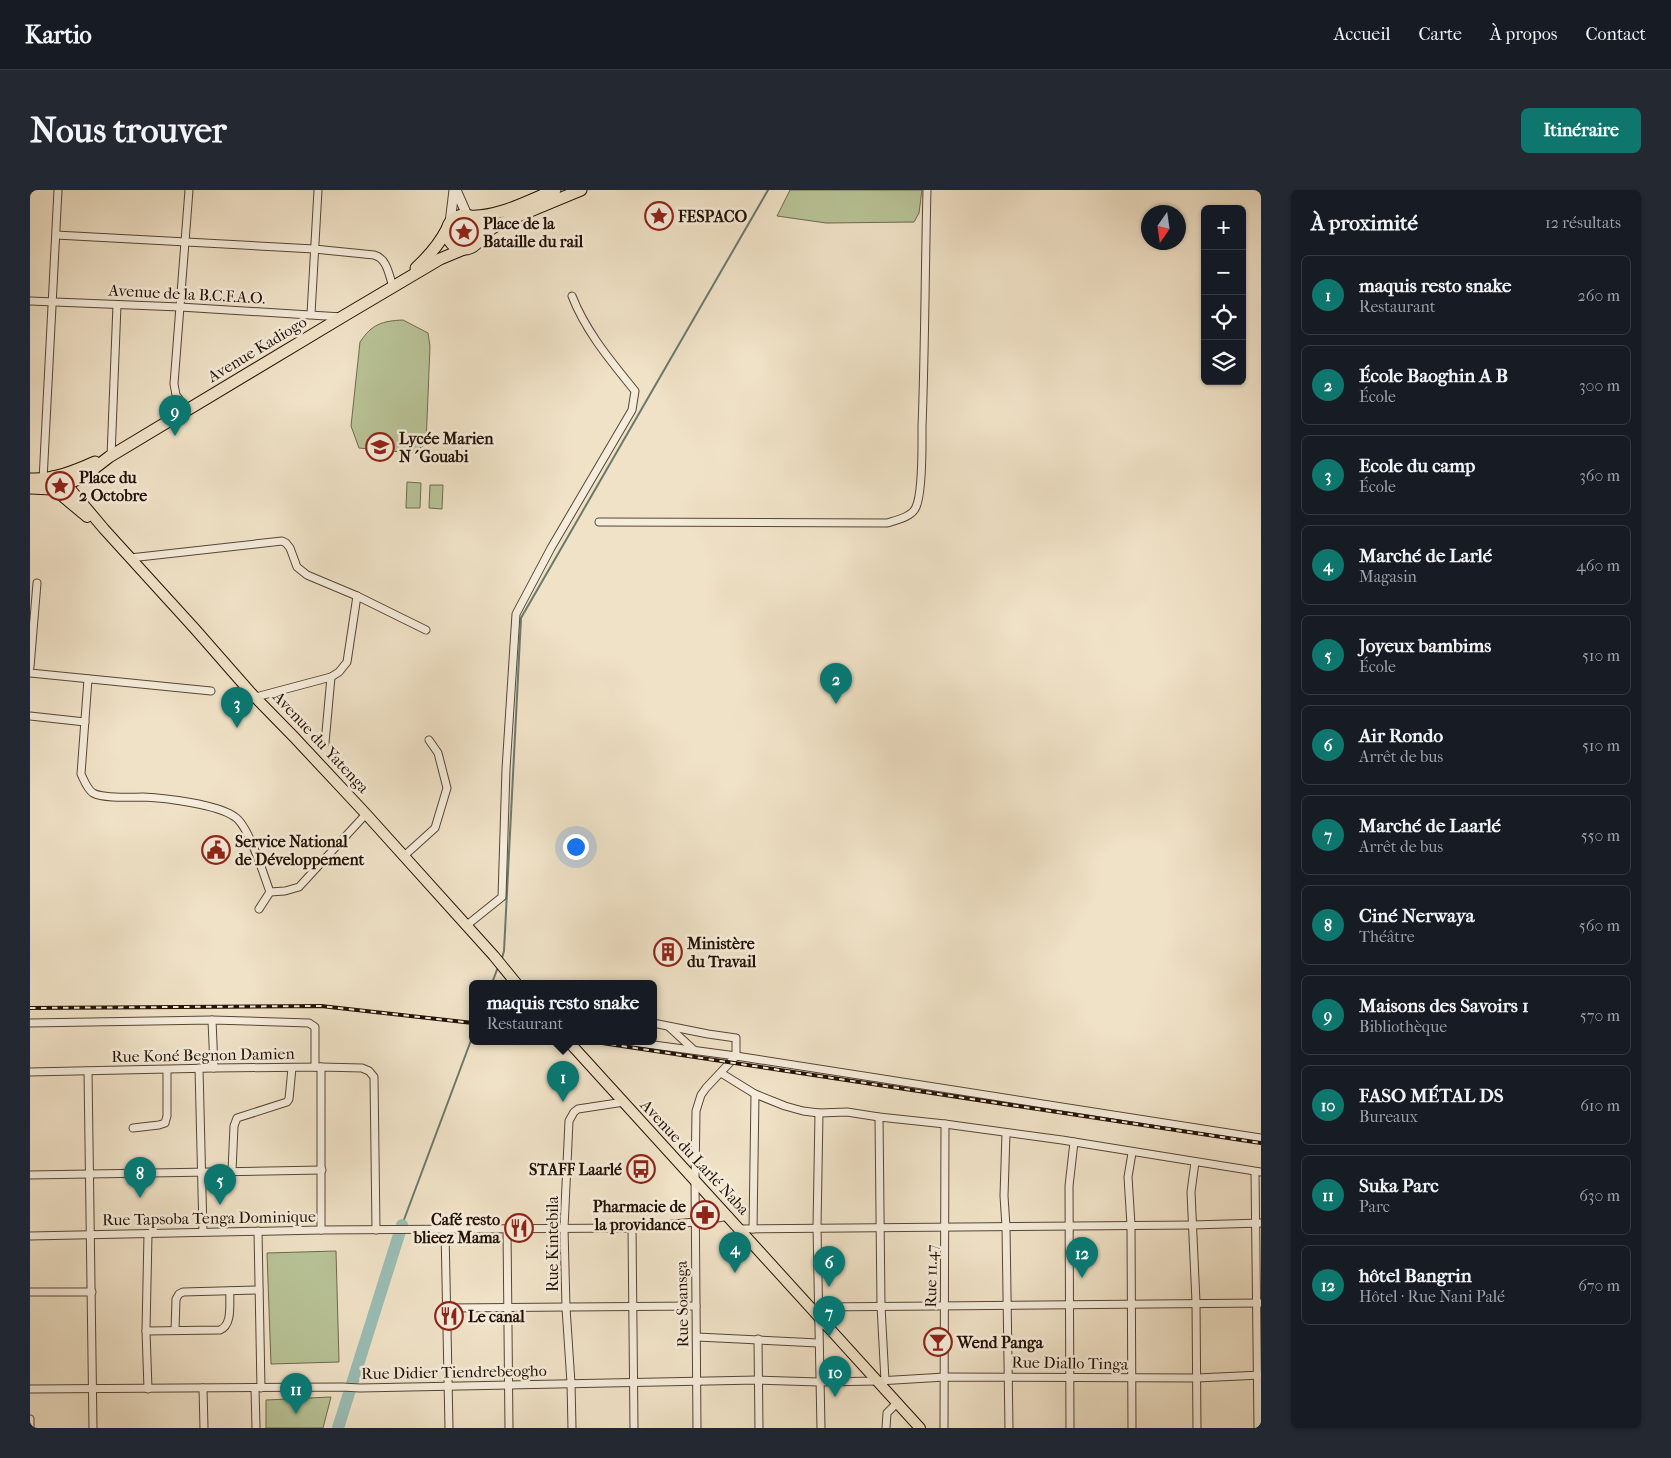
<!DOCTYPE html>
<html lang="fr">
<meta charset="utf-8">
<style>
body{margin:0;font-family:"IM FELL French Canon",serif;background:#242831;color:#f1f3f6}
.controls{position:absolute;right:15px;top:15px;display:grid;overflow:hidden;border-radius:8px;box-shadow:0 1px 4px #0004}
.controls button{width:45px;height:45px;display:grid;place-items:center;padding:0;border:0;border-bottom:1px solid #363941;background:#171b24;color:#f1f3f6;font:25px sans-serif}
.compass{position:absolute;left:1111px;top:15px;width:45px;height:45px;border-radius:50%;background:#171b24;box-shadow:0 1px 4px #0004;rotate:193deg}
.you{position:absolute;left:545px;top:656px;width:18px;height:18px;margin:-12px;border:4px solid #fff;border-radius:50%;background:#1a73e8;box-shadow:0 0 0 8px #1a73e833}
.badge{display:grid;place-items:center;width:32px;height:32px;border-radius:50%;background:#0f766e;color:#fff;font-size:16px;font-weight:700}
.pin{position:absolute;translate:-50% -41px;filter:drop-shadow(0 1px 2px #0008)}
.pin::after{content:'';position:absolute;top:26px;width:18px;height:15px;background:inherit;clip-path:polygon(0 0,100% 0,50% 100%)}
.popup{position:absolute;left:439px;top:790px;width:188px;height:65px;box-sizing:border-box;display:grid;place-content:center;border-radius:8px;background:#171b24;filter:drop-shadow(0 1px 4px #0005);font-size:16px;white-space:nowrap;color:#9ea1a6}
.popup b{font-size:19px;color:#f1f3f6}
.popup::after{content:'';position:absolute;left:50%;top:100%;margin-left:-10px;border:10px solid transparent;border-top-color:#171b24}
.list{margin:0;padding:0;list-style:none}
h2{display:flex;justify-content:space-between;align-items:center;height:65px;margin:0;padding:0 20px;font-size:21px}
h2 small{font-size:16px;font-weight:400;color:#9ea1a6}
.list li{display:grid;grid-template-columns:32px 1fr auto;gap:15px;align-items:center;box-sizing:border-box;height:80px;margin:0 10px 10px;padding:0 10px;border:1px solid #363941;border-radius:8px}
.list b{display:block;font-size:19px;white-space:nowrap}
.list p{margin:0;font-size:16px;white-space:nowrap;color:#9ea1a6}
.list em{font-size:16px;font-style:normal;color:#9ea1a6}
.icon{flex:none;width:28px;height:28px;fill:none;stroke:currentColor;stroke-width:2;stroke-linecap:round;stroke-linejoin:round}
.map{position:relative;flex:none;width:1231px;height:1238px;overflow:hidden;border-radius:8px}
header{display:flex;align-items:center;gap:30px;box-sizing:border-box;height:70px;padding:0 25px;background:#171b24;border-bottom:1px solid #363941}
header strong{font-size:24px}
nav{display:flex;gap:28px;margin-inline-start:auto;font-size:18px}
.intro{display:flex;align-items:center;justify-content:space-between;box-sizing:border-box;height:120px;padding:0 30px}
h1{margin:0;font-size:35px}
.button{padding:12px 22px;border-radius:8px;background:#0f766e;color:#fff;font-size:18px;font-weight:700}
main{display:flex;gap:30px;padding:0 30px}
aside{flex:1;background:#171b24;border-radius:8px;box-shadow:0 1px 4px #0004}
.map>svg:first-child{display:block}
</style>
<header>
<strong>Kartio</strong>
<nav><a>Accueil</a><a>Carte</a><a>À propos</a><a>Contact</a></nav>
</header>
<div class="intro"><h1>Nous trouver</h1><a class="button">Itinéraire</a></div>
<main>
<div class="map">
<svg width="1231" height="1238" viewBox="0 0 1231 1238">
<rect width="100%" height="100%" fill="#f0e2c7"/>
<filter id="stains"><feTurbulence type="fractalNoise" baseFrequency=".004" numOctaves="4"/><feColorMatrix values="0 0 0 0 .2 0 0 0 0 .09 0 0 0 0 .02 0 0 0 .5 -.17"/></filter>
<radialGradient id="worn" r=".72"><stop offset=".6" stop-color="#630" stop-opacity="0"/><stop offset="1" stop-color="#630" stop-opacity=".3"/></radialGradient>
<g fill="#b8c397" stroke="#6e6a4d">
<polygon points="760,0 892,0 889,23 884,32 796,33 747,26"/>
<path d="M373,130l25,13 2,13 -4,98 -14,9 -53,-5 -8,-22 9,-84c12,-18 22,-21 43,-22z"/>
<polygon points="377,292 391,293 390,318 376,318"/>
<polygon points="400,295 413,295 412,319 399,318"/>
<polygon points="306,1061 309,1172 241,1174 237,1063"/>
<polygon points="301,1207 293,1238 236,1238 236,1210"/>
</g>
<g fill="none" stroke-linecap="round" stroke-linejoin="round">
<g stroke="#6a796e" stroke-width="2">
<polyline points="472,768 474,761 491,428 738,0"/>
<polyline points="462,793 468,777"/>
<polyline points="372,1035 443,845"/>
</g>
<polyline stroke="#9abeb6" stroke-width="12" points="308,1238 372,1035"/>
<defs>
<g id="minor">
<path d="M26,45l258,14 60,6c13,3 15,20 19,32"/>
<polyline points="0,111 150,117 312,127"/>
<polyline points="281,124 288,0"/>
<polyline points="157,220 146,205 144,194 159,0"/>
<polyline points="81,266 87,115"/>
<polyline points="13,290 28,0"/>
<path d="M569,332l288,1c10,-3 25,-6 29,-16 7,-15 6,-62 6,-80 3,-79 3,-158 5,-237"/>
<polyline points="100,368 252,351 256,353 260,358 267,377 277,385 327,406 396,440"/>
<polyline points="0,477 7,393"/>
<polyline points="0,483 181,501"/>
<path d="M58,489l-7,95c3,6 6,15 12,19 11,6 38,4 50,4 22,1 74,7 92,20 14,9 29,59 35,75l-11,17"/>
<polyline points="226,507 301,487 309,482 317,472 327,406"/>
<polyline points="0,526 55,532"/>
<polyline points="295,553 301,487"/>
<polyline points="374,666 405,638 417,598 408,563 399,550"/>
<polyline points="240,702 255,701 269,697 336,624"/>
<path d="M437,735l35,-28 4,-128 10,-155 35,-66 81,-138 3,-19c-24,-30 -49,-59 -63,-95"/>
<polyline points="182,830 184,878"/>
<polyline points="0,833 182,830 279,833 285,837 285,877"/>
<polyline points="623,833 678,844 706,848 706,866 676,898 671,905 666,921 665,989 667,1238"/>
<polyline points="639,837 664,860"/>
<polyline points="594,851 706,866 1231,948"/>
<polyline points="169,878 173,1042"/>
<polyline points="58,881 63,1238"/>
<polyline points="0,882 184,878 291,877 332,878 339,881 344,887 346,1040"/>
<polyline points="691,883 725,904 755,916 773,921 789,923 817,922 849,927 915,934 1032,950 1231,982"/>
<polyline points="789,923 787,1037 791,1238"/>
<polyline points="849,927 851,1116 855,1191"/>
<polyline points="103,938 129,935 135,933 137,926 137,880"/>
<polyline points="976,943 974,1006 976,1037 979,1238"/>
<polyline points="1102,963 1098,987 1101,1035 1102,1238"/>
<polyline points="1165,972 1161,1002 1166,1112 1167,1238"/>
<polyline points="202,981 204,936 207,928 257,912 259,909 262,878"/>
<polyline points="1225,982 1228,1238"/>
<polyline points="0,985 292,980"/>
<polyline points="602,1038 604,1238"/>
<polyline points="477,1039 479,1238"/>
<polyline points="710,1039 1163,1035 1231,1033"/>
<polyline points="723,1039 725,904"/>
<polyline points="291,1040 291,877"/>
<polyline points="415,1040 419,1238"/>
<polyline points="228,1041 231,1198"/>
<polyline points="118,1044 116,1141 118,1199"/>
<polyline points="0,1046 291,1040 602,1038 665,1032 699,1026"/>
<polyline points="0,1102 62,1102"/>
<polyline points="789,1117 1231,1113"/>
<polyline points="416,1118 666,1116"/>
<polyline points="145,1140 146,1109 149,1104 153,1102 229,1100"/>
<path d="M116,1141l74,-1c13,-5 9,-27 10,-39"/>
<polyline points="667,1147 788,1153"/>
<polyline points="728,1149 729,1238"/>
<polyline points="173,1198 174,1238"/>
<polyline points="225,1198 226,1238"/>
<polyline points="0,1199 312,1197 330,1198 728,1190 789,1192 848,1191 915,1187 1167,1188 1231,1185"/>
<polyline points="0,1229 0,1238"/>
<polyline points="542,1238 541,1193 536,1118 534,1038 539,931 544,922 548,919 594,912"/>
<polyline points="856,1238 857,1223 867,1213"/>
<polyline points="914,1238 915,934"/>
<polyline points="1040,1238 1039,996 1044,952"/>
</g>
<g id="tertiary">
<polyline points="426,0 437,25"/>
<polyline points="420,33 424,0"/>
</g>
<g id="primary">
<polyline points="37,295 74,339 165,439 222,504 264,547 336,624 464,766 486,793"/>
<polyline points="27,302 57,327"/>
<polyline points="538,851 890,1238"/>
</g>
<g id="trunk">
<circle cx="434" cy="42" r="17"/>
<path d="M439,26c29,2 60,-16 86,-26"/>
<polyline points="448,52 461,39 469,34 551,0"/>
<path d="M386,78c13,-12 23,-23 31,-39"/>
<path d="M23,287c-13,17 20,21 12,2"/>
<path d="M0,289c23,1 45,-8 65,-17"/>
<polyline points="37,294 53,287 79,267 312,127 410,69 434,59"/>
<polyline points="0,298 22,299"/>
</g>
</defs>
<use href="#minor" stroke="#564634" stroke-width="9"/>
<use href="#tertiary" stroke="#564634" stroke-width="11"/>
<use href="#primary" stroke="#231203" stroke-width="12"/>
<use href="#trunk" stroke="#231203" stroke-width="13"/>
<use href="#minor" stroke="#f5ecdb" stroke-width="7"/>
<use href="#tertiary" stroke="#f5ecdb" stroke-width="9"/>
<use href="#primary" stroke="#f0e2c7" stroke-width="10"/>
<use href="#trunk" stroke="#f0e2c7" stroke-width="11"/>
<defs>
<g id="rail">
<polyline points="0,818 291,816 443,833"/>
<polyline points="559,851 1231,953"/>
</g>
</defs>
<use href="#rail" stroke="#231203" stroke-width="4"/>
<use href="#rail" stroke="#f5ecdb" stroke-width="2" stroke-dasharray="5.5" stroke-linecap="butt"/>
</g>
<defs>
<symbol id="sight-ring" viewBox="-11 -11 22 22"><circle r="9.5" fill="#f5ecdb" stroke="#8f2418" stroke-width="1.5"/><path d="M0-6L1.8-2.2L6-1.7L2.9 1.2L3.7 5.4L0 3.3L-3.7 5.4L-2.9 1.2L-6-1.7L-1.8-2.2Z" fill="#8f2418"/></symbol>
<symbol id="school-ring" viewBox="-11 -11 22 22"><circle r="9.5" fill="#f5ecdb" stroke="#8f2418" stroke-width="1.5"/><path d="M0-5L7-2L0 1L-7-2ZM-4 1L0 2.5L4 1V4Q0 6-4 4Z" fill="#8f2418"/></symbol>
<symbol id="civic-ring" viewBox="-11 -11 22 22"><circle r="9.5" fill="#f5ecdb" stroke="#8f2418" stroke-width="1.5"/><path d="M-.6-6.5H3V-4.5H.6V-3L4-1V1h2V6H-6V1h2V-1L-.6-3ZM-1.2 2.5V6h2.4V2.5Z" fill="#8f2418"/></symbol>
<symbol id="building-ring" viewBox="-11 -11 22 22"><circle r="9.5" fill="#f5ecdb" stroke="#8f2418" stroke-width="1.5"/><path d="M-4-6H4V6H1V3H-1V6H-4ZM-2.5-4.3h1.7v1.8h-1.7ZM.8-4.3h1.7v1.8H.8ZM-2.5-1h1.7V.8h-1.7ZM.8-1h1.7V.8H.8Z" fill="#8f2418"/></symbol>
<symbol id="bus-ring" viewBox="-11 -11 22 22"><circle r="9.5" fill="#f5ecdb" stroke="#8f2418" stroke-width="1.5"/><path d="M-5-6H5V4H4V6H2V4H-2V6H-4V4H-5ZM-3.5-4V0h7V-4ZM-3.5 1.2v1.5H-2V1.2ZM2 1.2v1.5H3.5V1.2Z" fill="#8f2418"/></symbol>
<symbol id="pharmacy-ring" viewBox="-11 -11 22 22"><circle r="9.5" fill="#f5ecdb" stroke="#8f2418" stroke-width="1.5"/><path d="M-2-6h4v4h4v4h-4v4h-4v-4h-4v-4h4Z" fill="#8f2418"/></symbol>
<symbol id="restaurant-ring" viewBox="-11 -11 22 22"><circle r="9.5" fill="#f5ecdb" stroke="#8f2418" stroke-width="1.5"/><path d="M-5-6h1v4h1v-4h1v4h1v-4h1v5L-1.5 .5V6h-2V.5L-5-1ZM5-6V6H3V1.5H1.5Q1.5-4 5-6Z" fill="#8f2418"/></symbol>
<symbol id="bar-ring" viewBox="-11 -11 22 22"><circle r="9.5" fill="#f5ecdb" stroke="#8f2418" stroke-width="1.5"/><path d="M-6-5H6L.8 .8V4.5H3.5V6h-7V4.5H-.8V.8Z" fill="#8f2418"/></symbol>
</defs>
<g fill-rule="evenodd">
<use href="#sight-ring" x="613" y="10" width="32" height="32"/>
<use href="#sight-ring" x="418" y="26" width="32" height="32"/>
<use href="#school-ring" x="334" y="241" width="32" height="32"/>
<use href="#sight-ring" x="14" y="280" width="32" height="32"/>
<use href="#civic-ring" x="170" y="644" width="32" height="32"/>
<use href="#building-ring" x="622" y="746" width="32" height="32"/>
<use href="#bus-ring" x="595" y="963" width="32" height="32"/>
<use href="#pharmacy-ring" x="659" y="1009" width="32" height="32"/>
<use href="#restaurant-ring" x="473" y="1022" width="32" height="32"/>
<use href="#restaurant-ring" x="403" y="1110" width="32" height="32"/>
<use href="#bar-ring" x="892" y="1136" width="32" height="32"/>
</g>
<g text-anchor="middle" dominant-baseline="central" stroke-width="5" stroke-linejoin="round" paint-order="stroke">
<g font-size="16" font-weight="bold" fill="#231203" stroke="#f5ecdb" text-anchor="start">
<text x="648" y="26">FESPACO</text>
<text x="453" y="33">Place de la<tspan x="453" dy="18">Bataille du rail</tspan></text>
<text x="369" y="248">Lycée Marien<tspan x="369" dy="18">N´Gouabi</tspan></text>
<text x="49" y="287">Place du<tspan x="49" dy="18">2 Octobre</tspan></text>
<text x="205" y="651">Service National<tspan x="205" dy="18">de Développement</tspan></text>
<text x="657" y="753">Ministère<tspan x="657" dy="18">du Travail</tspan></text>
<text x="592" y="979" text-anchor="end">STAFF Laarlé</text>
<text x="656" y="1016" text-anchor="end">Pharmacie de<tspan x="656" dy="18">la providance</tspan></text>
<text x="470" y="1029" text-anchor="end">Café resto<tspan x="470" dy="18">blieez Mama</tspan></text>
<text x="438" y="1126">Le canal</text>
<text x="927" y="1152">Wend Panga</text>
</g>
<g font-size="16" fill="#231203" stroke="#f5ecdb">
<text transform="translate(157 104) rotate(3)">Avenue de la B.C.F.A.O.</text>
<text transform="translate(227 159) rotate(-31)">Avenue Kadiogo</text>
<text transform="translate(291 552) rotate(47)">Avenue du Yatenga</text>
<text transform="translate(173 865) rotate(-1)">Rue Koné Begnon Damien</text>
<text transform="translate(665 967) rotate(47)">Avenue du Larlé Naba</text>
<text transform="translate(179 1028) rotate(-1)">Rue Tapsoba Tenga Dominique</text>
<text transform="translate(522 1054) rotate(-90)">Rue Kintebila</text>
<text transform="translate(901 1086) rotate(-89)">Rue 11.47</text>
<text transform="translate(652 1114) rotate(-91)">Rue Soansga</text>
<text transform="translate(1040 1173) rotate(1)">Rue Diallo Tinga</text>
<text transform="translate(424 1182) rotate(-1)">Rue Didier Tiendrebeogho</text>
</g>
</g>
<rect width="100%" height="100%" filter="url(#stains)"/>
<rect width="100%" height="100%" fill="url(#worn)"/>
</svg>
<div class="controls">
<button>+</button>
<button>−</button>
<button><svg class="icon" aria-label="locate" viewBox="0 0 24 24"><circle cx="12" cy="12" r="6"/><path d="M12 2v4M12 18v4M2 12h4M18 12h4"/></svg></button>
<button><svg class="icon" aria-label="layers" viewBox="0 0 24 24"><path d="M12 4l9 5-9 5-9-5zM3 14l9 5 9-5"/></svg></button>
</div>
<svg class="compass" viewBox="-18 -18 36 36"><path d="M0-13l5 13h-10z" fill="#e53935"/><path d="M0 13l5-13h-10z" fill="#9ea1a6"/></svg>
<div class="you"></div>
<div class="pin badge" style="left:533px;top:912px">1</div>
<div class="popup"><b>maquis resto snake</b>Restaurant</div>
<div class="pin badge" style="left:806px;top:514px">2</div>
<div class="pin badge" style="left:207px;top:538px">3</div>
<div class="pin badge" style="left:705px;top:1083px">4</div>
<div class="pin badge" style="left:190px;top:1015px">5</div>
<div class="pin badge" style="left:799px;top:1097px">6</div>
<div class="pin badge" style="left:799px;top:1147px">7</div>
<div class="pin badge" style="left:110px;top:1008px">8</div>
<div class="pin badge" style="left:145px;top:246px">9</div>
<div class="pin badge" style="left:805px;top:1207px">10</div>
<div class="pin badge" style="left:266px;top:1224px">11</div>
<div class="pin badge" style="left:1052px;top:1088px">12</div>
</div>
<aside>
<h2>À proximité<small>12 résultats</small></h2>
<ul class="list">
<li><span class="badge">1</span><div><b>maquis resto snake</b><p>Restaurant</p></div><em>260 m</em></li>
<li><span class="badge">2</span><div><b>École Baoghin A B</b><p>École</p></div><em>300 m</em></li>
<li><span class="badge">3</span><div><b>Ecole du camp</b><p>École</p></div><em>360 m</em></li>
<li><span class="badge">4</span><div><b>Marché de Larlé</b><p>Magasin</p></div><em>460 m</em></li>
<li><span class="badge">5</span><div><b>Joyeux bambims</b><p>École</p></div><em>510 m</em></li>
<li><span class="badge">6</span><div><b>Air Rondo</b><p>Arrêt de bus</p></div><em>510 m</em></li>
<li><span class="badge">7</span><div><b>Marché de Laarlé</b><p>Arrêt de bus</p></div><em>550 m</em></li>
<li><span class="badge">8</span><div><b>Ciné Nerwaya</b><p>Théâtre</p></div><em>560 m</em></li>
<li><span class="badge">9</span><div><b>Maisons des Savoirs 1</b><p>Bibliothèque</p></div><em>570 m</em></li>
<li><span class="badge">10</span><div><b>FASO MÉTAL DS</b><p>Bureaux</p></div><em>610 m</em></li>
<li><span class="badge">11</span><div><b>Suka Parc</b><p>Parc</p></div><em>630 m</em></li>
<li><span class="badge">12</span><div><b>hôtel Bangrin</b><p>Hôtel · Rue Nani Palé</p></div><em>670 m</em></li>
</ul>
</aside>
</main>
